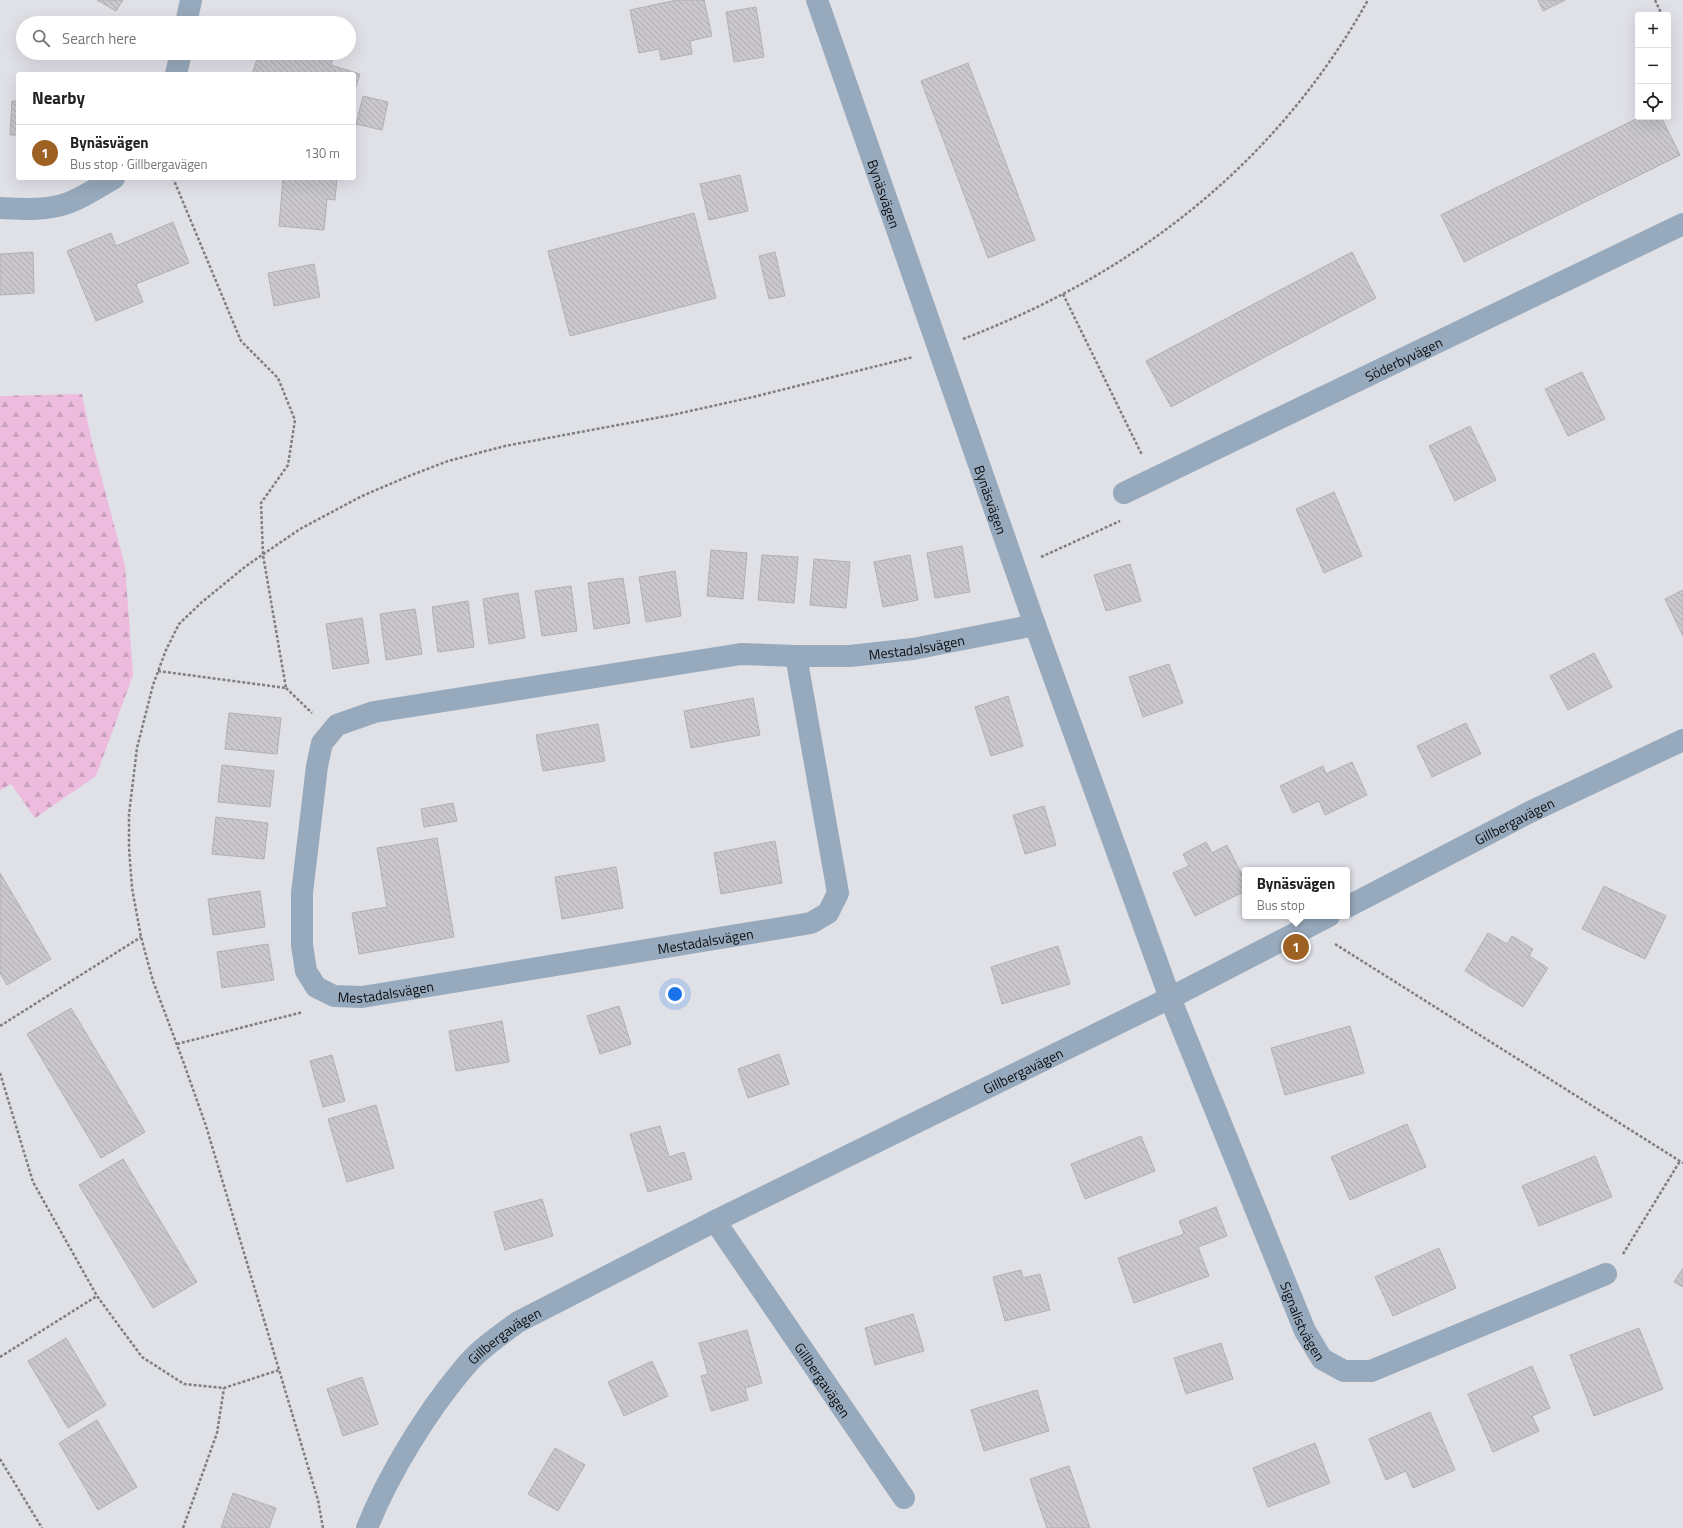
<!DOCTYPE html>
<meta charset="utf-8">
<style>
body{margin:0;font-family:"Titillium Web",sans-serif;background:#f6f6f6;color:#222}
.controls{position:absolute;right:12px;top:12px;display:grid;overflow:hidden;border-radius:4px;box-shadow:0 4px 16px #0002}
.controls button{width:36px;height:36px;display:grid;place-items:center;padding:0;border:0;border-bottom:1px solid #e0e0e0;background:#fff;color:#222;font:20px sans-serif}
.you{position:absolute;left:675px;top:994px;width:14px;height:14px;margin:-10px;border:3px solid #fff;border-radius:50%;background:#1a73e8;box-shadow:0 0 0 6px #1a73e833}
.badge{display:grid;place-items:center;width:26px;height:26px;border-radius:50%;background:#9d6223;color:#fff;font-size:13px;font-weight:700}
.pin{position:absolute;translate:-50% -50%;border:2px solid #fff;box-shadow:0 1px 4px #0006}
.popup{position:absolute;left:1242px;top:867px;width:108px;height:52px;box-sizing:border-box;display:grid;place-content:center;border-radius:4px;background:#fff;filter:drop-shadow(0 1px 3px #0005);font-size:13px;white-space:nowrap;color:#767676}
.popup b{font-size:15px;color:#222}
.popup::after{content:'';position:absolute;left:50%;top:100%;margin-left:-8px;border:8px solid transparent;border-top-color:#fff}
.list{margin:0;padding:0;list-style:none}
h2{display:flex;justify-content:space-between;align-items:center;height:52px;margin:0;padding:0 16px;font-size:17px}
h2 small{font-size:13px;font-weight:400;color:#767676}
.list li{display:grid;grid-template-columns:26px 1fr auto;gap:12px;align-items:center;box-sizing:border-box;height:56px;padding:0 16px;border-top:1px solid #e0e0e0}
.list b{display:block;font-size:15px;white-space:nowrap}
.list p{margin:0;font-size:13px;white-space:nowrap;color:#767676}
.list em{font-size:13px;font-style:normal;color:#767676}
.icon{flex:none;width:22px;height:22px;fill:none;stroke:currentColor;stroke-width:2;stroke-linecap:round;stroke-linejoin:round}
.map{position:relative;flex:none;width:1683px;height:1528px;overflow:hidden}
.search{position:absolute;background:#fff;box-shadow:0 4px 16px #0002;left:16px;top:16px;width:340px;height:44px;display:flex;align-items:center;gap:10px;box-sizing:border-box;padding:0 14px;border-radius:22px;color:#767676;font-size:15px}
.panel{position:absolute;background:#fff;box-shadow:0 4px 16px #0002;left:16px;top:72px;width:340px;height:108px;border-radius:4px}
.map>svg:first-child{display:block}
</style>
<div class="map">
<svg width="1683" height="1528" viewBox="0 0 1683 1528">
<defs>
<pattern id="forest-firs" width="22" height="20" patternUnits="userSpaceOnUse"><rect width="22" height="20" fill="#ecbbde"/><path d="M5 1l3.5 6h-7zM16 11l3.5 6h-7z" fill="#c9a0bd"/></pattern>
<pattern id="building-back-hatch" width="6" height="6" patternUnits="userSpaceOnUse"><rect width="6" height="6" fill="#cac7cd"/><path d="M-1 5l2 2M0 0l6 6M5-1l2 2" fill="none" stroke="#acaaaf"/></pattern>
</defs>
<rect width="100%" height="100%" fill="#e0e1e7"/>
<polygon fill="url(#forest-firs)" points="82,394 92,442 125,566 133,675 96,776 35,818 11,784 0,790 0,396"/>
<g fill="url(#building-back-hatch)" stroke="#b2b0b5">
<polygon points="97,0 123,0 116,11"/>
<polygon points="677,0 704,0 712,36 690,41 692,54 661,60 659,49 639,53 630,10"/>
<polygon points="1538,0 1565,0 1543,11"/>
<polygon points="756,7 764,57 734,62 726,12"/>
<polygon points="290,17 311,23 288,23"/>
<polygon points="259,53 334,53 331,65 360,74 354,93 354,74 252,74"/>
<polygon points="968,63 1035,240 988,258 921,81"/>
<polygon points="363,96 388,102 382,130 356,124"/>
<polygon points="12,101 18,101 18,135 10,135"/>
<polygon points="1640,117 1661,117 1680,155 1464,262 1441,215"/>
<polygon points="740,175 748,211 709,220 700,184"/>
<polygon points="283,178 337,178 335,200 327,199 324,230 279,226"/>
<polygon points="694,213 716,298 570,336 548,251"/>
<polygon points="173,222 189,263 136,284 143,302 96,321 67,251 111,233 116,246"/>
<polygon points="33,252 34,293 0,295 0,254"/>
<polygon points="775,252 785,296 769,299 759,256"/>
<polygon points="1352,252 1376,298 1171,407 1146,361"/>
<polygon points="314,264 320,297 274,306 268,273"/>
<polygon points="1582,372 1605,419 1568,436 1545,389"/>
<polygon points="1470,426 1496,480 1455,501 1429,446"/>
<polygon points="1334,492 1362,556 1324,573 1296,509"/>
<polygon points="962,546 970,592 935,598 927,553"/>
<polygon points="711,550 747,553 743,599 707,596"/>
<polygon points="762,555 798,557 794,603 758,600"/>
<polygon points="910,555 918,600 883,607 874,562"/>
<polygon points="814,559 850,562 846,608 810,605"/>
<polygon points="1130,564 1141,601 1106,611 1094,575"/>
<polygon points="675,571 681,616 646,622 639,577"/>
<polygon points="623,578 630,623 594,629 588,583"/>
<polygon points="571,586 577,631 542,636 535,591"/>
<polygon points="1683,590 1683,636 1665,599"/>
<polygon points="518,593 525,638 489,644 483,599"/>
<polygon points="468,601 474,647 438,652 432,607"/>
<polygon points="415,609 422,654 386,660 380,614"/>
<polygon points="362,618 369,663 333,669 326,624"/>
<polygon points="1594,653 1612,687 1568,710 1550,676"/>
<polygon points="1169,664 1183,703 1143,717 1129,677"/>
<polygon points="1008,696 1023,746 991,756 975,707"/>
<polygon points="753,698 760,735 691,748 684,711"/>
<polygon points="229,713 281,718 277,754 225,749"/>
<polygon points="1466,723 1481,754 1432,777 1417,746"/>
<polygon points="598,724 605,761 543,771 536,735"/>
<polygon points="1352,762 1367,795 1325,815 1319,801 1293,813 1280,786 1323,766 1326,774"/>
<polygon points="222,765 274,771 270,807 218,802"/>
<polygon points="453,803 457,821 424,827 421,809"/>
<polygon points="1044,806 1056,845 1025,854 1013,815"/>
<polygon points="216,817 268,823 264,859 212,854"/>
<polygon points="437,838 454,937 359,954 352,913 387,907 377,848"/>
<polygon points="775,841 782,883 721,894 714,853"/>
<polygon points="1206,842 1212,853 1227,845 1245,881 1245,891 1195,916 1173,873 1189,866 1183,854"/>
<polygon points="616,867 623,908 562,919 555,877"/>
<polygon points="0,873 51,959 7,985 0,973"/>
<polygon points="1604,886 1666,916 1645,959 1582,929"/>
<polygon points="260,891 265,927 213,935 208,899"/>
<polygon points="1488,933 1507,944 1512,936 1533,949 1529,956 1548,968 1523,1007 1465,971"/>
<polygon points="268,944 274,980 222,988 217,952"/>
<polygon points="1058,946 1070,984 1002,1004 991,967"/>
<polygon points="619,1006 631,1044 600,1054 587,1016"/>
<polygon points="71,1008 145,1132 101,1158 27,1034"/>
<polygon points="502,1021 509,1062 456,1071 449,1031"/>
<polygon points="1350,1026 1364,1073 1285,1095 1271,1048"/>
<polygon points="779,1054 789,1084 748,1098 738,1069"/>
<polygon points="332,1055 345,1101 323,1107 310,1061"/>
<polygon points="376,1105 394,1168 347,1182 328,1119"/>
<polygon points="1407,1124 1426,1167 1350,1200 1331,1157"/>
<polygon points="660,1126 669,1157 684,1152 692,1179 648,1192 630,1134"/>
<polygon points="1141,1136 1155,1171 1085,1199 1071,1164"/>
<polygon points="1595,1156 1612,1197 1539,1226 1522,1186"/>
<polygon points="123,1159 197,1282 153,1308 79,1185"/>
<polygon points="542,1199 553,1236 505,1250 494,1212"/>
<polygon points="1216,1207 1227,1236 1198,1247 1209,1276 1134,1303 1118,1258 1184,1234 1179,1221"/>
<polygon points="1439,1248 1456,1288 1393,1316 1375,1277"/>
<polygon points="1683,1268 1683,1287 1674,1282"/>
<polygon points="1021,1270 1023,1278 1040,1274 1050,1310 1005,1321 993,1277"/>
<polygon points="913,1314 924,1351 875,1365 865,1328"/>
<polygon points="1639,1328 1663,1389 1594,1416 1570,1355"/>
<polygon points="747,1330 762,1383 745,1388 748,1400 711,1411 701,1376 708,1374 699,1343"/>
<polygon points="66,1338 106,1405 68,1428 28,1361"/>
<polygon points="1221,1343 1233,1379 1186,1394 1174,1358"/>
<polygon points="652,1361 668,1396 624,1416 608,1382"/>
<polygon points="1532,1366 1550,1408 1532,1416 1539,1431 1493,1452 1468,1394"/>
<polygon points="362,1377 378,1424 343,1436 327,1389"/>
<polygon points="1037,1390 1049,1431 984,1451 971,1410"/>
<polygon points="1430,1412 1455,1470 1413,1488 1406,1471 1386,1480 1369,1439"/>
<polygon points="97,1420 137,1487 98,1510 59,1443"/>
<polygon points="1315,1443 1330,1483 1268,1507 1253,1468"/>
<polygon points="555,1448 585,1465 558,1511 528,1494"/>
<polygon points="1069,1466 1090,1528 1047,1528 1030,1479"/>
<polygon points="233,1493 276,1508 269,1528 221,1528"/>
</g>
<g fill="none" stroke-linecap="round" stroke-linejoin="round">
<g stroke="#7e7f82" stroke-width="2.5" stroke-dasharray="3 2" stroke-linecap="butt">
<polyline points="1655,0 1662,15"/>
<polyline points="1063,294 1142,455"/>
<path d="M963,339c173,-66 314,-176 405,-339"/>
<polyline points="1041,557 1120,521"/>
<polyline points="158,671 286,688 263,555 261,503 288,465 295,420 278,378 241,341 173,178"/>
<polyline points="286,688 312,713"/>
<polyline points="1335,944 1683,1163"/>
<polyline points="0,1026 141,937"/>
<polyline points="177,1044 303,1012"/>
<polyline points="0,1073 33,1182 97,1296 142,1357 184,1384 224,1388 279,1370"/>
<polyline points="1623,1254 1680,1161"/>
<polyline points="0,1357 97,1296"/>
<polyline points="0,1459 42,1528"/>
<polyline points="183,1528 217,1433 224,1388"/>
<polyline points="323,1528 318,1500 206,1126 183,1061 153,981 141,937 132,888 129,848 129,814 137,748 153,685 166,650 179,624 202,602 246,566 300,529 362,496 409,476 448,461 505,446 672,415 753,397 913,357"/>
</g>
<g stroke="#97a9bc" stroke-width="22">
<path id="s1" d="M817,0l218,625 135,373 135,333 17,28 22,12h27l235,-97"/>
<polyline points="186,23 191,0"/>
<polyline points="176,74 181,53"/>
<path d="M0,208c22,1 46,3 68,-5 16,-6 31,-16 46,-25"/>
<path id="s2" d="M1124,493l559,-269"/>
<path id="s3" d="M796,656l-55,-2 -367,58 -37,13 -15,18 -5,23 -15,127v52l4,26 10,16 18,9 28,1 449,-74 17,-10 10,-20 -42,-237h54l63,-7 122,-24"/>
<path id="s4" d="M1347,907l183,-95 153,-72"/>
<path id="s5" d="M715,1221l189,277"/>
<path id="s6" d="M367,1528c21,-53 59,-115 96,-159 15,-19 36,-33 55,-47l197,-101 455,-223 159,-82"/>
</g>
</g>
<g text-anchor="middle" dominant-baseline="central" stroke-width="3.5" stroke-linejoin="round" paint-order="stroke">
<g font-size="14" fill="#0c0d0e" stroke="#e0e1e7">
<text stroke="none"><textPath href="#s1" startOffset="205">Bynäsvägen</textPath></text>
<text stroke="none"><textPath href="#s2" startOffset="310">Söderbyvägen</textPath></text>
<text stroke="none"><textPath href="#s1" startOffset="529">Bynäsvägen</textPath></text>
<text stroke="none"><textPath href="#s3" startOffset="1645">Mestadalsvägen</textPath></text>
<text stroke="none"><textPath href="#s4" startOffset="188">Gillbergavägen</textPath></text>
<text stroke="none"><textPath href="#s3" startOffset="1134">Mestadalsvägen</textPath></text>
<text stroke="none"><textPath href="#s3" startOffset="810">Mestadalsvägen</textPath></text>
<text stroke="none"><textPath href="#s6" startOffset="823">Gillbergavägen</textPath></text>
<text stroke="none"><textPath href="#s1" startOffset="1408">Signalistvägen</textPath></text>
<text stroke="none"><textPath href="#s6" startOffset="240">Gillbergavägen</textPath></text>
<text stroke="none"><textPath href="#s5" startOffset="192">Gillbergavägen</textPath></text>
</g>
</g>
</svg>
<div class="controls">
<button>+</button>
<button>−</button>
<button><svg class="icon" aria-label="locate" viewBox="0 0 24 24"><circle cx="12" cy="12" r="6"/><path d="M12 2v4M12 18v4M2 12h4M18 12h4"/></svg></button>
</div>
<div class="you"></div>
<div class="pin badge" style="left:1296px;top:947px">1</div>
<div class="popup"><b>Bynäsvägen</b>Bus stop</div>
<div class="search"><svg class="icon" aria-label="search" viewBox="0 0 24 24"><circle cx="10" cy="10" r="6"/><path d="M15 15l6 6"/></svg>Search here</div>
<section class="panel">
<h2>Nearby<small></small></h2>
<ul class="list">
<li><span class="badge">1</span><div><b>Bynäsvägen</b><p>Bus stop · Gillbergavägen</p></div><em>130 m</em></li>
</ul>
</section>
</div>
